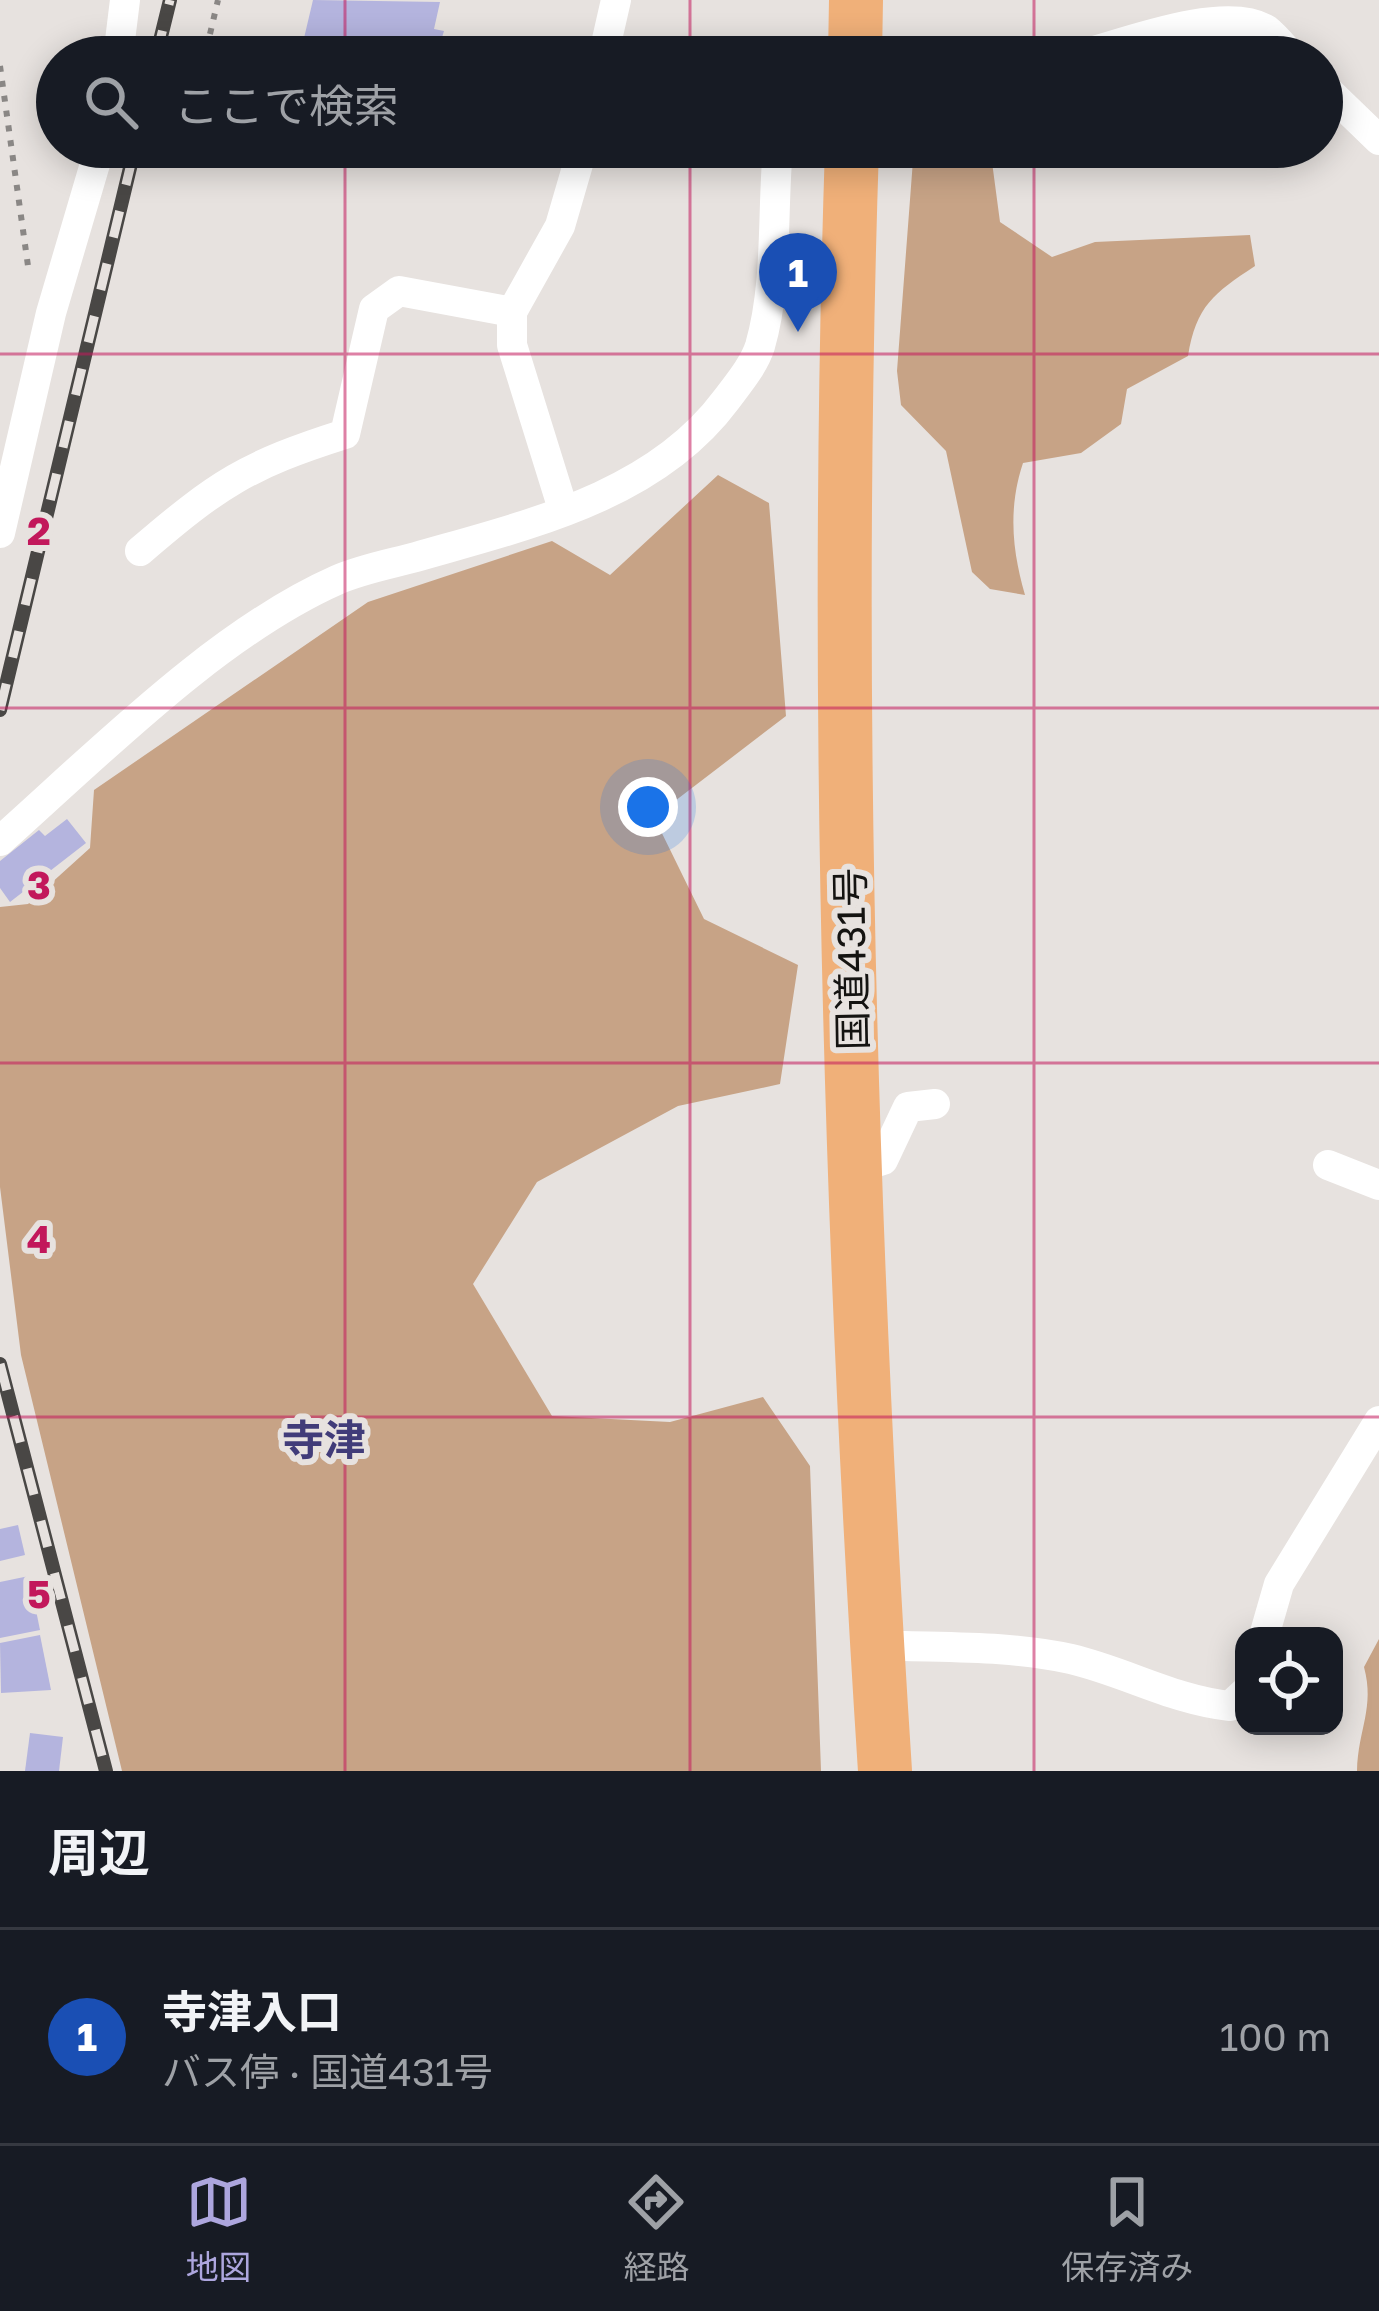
<!DOCTYPE html>
<html lang="ja">
<meta charset="utf-8">
<style>
body{margin:0;font-family:"Golos Text","Noto Sans JP",sans-serif;background:#242831;color:#f1f3f6}
.controls{position:absolute;right:36px;bottom:36px;display:grid;overflow:hidden;border-radius:24px;box-shadow:0 6px 30px #0003}
.controls button{width:108px;height:108px;display:grid;place-items:center;padding:0;border:0;border-bottom:3px solid #363941;background:#171b24;color:#f1f3f6;font:60px sans-serif}
.you{position:absolute;left:648px;top:807px;width:42px;height:42px;margin:-30px;border:9px solid #fff;border-radius:50%;background:#1a73e8;box-shadow:0 0 0 18px #1a73e833}
.badge{display:grid;place-items:center;width:78px;height:78px;border-radius:50%;background:#ada6de;color:#fff;font-size:39px;font-weight:700}
.pin{position:absolute;translate:-50% -99px;filter:drop-shadow(0 3px 6px #0008)}
.pin::after{content:'';position:absolute;top:63px;width:42px;height:36px;background:inherit;clip-path:polygon(0 0,100% 0,50% 100%)}
.list{margin:0;padding:0;list-style:none}
h2{display:flex;justify-content:space-between;align-items:center;height:156px;margin:0;padding:0 48px;font-size:51px}
h2 small{font-size:39px;font-weight:400;color:#9ea1a6}
.list li{display:grid;grid-template-columns:78px 1fr auto;gap:36px;align-items:center;box-sizing:border-box;height:216px;padding:0 48px;border-top:3px solid #363941}
.list b{display:block;font-size:45px;white-space:nowrap}
.list p{margin:0;font-size:39px;white-space:nowrap;color:#9ea1a6}
.list em{font-size:39px;font-style:normal;color:#9ea1a6}
.icon{flex:none;width:66px;height:66px;fill:none;stroke:currentColor;stroke-width:2;stroke-linecap:round;stroke-linejoin:round}
.map{position:relative;flex:none;width:1379px;height:1771px;overflow:hidden}
.search{position:absolute;background:#171b24;box-shadow:0 6px 30px #0003;left:36px;right:36px;top:36px;height:132px;display:flex;align-items:center;gap:30px;box-sizing:border-box;padding:0 42px;border-radius:66px;color:#9ea1a6;font-size:45px}
.sheet{height:372px;background:#171b24}
nav{display:flex;justify-content:space-around;align-items:center;box-sizing:border-box;height:168px;border-top:3px solid #363941;background:#171b24;font-size:33px;color:#9ea1a6}
nav a{display:grid;justify-items:center;gap:6px}
nav .on{color:#ada6de}
.map>svg:first-child{display:block}
</style>
<div class="map">
<svg width="1379" height="1771" viewBox="0 0 1379 1771">
<rect width="100%" height="100%" fill="#e7e2df"/>
<g fill="#c7a386">
<path d="M914,147h76l10,75 52,35 43,-15 155,-7 5,31c-41,27 -59,40 -67,90l-61,33 -6,35 -40,29 -58,10c-15,45 -11,87 2,132l-35,-6 -18,-17 -26,-121 -45,-46 -4,-34z"/>
<polygon points="718,475 769,503 786,716 654,817 704,919 798,965 780,1084 678,1106 537,1182 473,1284 552,1416 670,1422 763,1397 810,1466 821,1771 122,1771 21,1355 0,1187 0,907 28,904 90,848 94,790 368,602 552,541 610,575"/>
<path d="M1379,1639v132h-22c1,-42 18,-63 7,-104z"/>
</g>
<g fill="#b4b4de">
<polygon points="313,0 440,2 434,29 444,31 438,50 435,57 300,55"/>
<polygon points="67,819 86,843 10,902 0,888 0,861 39,830 45,836"/>
<polygon points="18,1525 25,1555 0,1561 0,1529"/>
<polygon points="29,1576 40,1630 0,1638 0,1582"/>
<polygon points="40,1635 51,1690 1,1693 0,1643"/>
<polygon points="30,1733 63,1737 59,1771 25,1771"/>
</g>
<g fill="none" stroke-linecap="round" stroke-linejoin="round">
<g stroke="#8a8785" stroke-width="6" stroke-dasharray="6 9" stroke-linecap="butt">
<polyline points="210,34 218,0"/>
<polyline points="0,66 29,273"/>
</g>
<g stroke="#fff" stroke-width="30">
<polyline points="118,57 125,0"/>
<polyline points="603,57 616,0"/>
<path d="M1074,57c45,-12 152,-54 193,-27 9,7 18,19 26,27"/>
<polyline points="1322,85 1379,140"/>
<polyline points="563,509 512,345 512,312 560,226 583,147"/>
<polyline points="0,533 51,313 100,147"/>
<path d="M140,551c78,-67 107,-86 205,-117l29,-125 25,-18 113,21"/>
<path d="M0,841c98,-87 217,-208 337,-261 25,-11 53,-16 79,-23 111,-32 238,-60 310,-157 12,-16 28,-35 34,-54 18,-62 12,-134 18,-199"/>
<polyline points="1328,1165 1379,1185"/>
<polyline points="855,1169 883,1160 908,1107 935,1104"/>
<polyline points="1264,1636 1279,1584 1379,1421"/>
<path d="M877,1645c64,3 131,0 194,14 55,13 102,41 159,47l14,-13"/>
</g>
<g stroke="#f0b079" stroke-width="54">
<polyline points="855,57 856,0"/>
<path d="M852,147c-18,541 -2,1084 33,1624"/>
</g>
<defs>
<g id="rail">
<polyline points="156,57 170,0"/>
<polyline points="0,710 135,147"/>
<polyline points="0,1364 106,1771"/>
</g>
</defs>
<use href="#rail" stroke="#494745" stroke-width="14"/>
<use href="#rail" stroke="#e7e2df" stroke-width="9" stroke-dasharray="27" stroke-linecap="butt"/>
</g>
<path fill="none" stroke="#c2185b" stroke-width="3" stroke-opacity="0.55" d="M345,0v57M690,0v57M1034,0v57M345,147v1624M690,147v1624M1034,147v1624M0,354h1379M0,708h1379M0,1063h1379M0,1417h1379"/>
<g text-anchor="middle" dominant-baseline="central" stroke-width="12" stroke-linejoin="round" paint-order="stroke">
<g font-size="39" fill="#141311" stroke="#e7e2df">
<text transform="translate(851 959) rotate(-91)">国道431号</text>
</g>
<g font-size="42" font-weight="bold" fill="#413c79" stroke="#e7e2df">
<text x="324" y="1439">寺津</text>
</g>
</g>
<g font-size="39" text-anchor="middle" font-weight="bold" fill="#c2185b" stroke="#e7e2df" stroke-width="12" stroke-linejoin="round" paint-order="stroke">
<text x="39" y="545">2</text>
<text x="39" y="899">3</text>
<text x="39" y="1253">4</text>
<text x="39" y="1608">5</text>
</g>
</svg>
<div class="controls">
<button><svg class="icon" aria-label="locate" viewBox="0 0 24 24"><circle cx="12" cy="12" r="6"/><path d="M12 2v4M12 18v4M2 12h4M18 12h4"/></svg></button>
</div>
<div class="you"></div>
<div class="pin badge" style="left:798px;top:332px;background:#1a4fb4">1</div>
<div class="search"><svg class="icon" aria-label="search" viewBox="0 0 24 24"><circle cx="10" cy="10" r="6"/><path d="M15 15l6 6"/></svg>ここで検索</div>
</div>
<section class="sheet">
<h2>周辺<small></small></h2>
<ul class="list">
<li><span class="badge" style="background:#1a4fb4">1</span><div><b>寺津入口</b><p>バス停 · 国道431号</p></div><em>100 m</em></li>
</ul>
</section>
<nav>
<a class="on"><svg class="icon" aria-label="map" viewBox="0 0 24 24"><path d="M3 6l6-2 6 2 6-2v14l-6 2-6-2-6 2zM9 4v14M15 6v14"/></svg>地図</a>
<a><svg class="icon" aria-label="directions" viewBox="0 0 24 24"><path d="M12 3l9 9-9 9-9-9zM9 14v-3h6M13 9l2 2-2 2"/></svg>経路</a>
<a><svg class="icon" aria-label="saved" viewBox="0 0 24 24"><path d="M7 4h10v16l-5-4-5 4z"/></svg>保存済み</a>
</nav>
